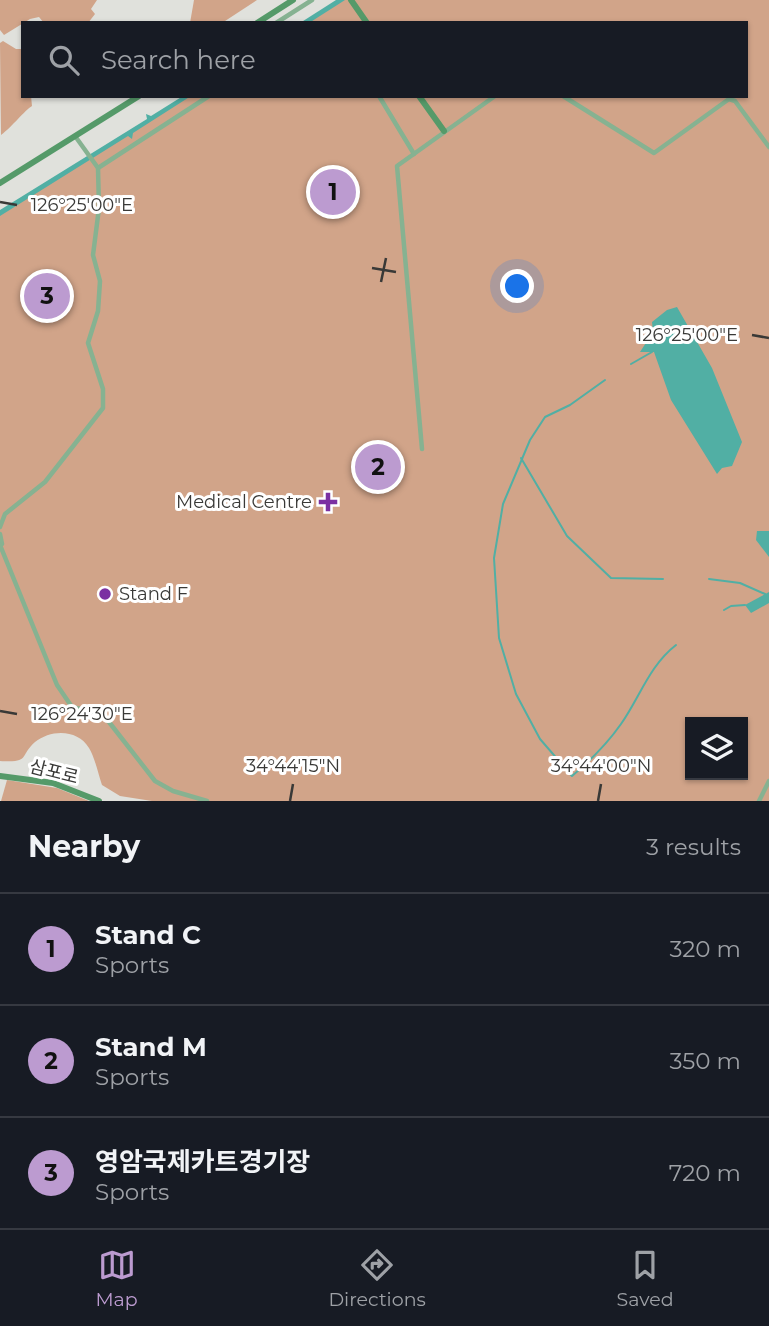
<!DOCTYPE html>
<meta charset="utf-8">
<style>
body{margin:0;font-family:Montserrat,"Noto Sans KR",sans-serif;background:#20242c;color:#f1f3f6}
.controls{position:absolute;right:21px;bottom:21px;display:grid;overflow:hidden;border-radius:0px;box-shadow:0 2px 5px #0004}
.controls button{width:63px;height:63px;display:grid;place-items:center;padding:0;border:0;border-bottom:2px solid #363941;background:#171b24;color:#f1f3f6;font:35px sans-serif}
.you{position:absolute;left:518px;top:287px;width:24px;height:24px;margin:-18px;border:5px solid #fff;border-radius:50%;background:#1a73e8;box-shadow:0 0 0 10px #1a73e833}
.badge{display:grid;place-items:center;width:46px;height:46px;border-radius:50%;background:#bc9bd0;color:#111;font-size:23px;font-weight:700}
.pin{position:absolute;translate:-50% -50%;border:4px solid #fff;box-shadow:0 2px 7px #0006}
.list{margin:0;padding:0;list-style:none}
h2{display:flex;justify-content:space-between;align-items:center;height:91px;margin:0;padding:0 28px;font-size:30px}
h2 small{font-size:23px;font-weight:400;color:#9ea1a6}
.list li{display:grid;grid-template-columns:46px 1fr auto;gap:21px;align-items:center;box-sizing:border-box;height:112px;padding:0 28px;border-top:2px solid #363941}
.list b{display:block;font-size:26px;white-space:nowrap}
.list p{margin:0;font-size:23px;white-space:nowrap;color:#9ea1a6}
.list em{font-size:23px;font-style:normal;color:#9ea1a6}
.icon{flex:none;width:38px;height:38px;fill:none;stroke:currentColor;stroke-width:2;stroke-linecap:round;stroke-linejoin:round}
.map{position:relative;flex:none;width:769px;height:801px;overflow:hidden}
.search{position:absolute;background:#171b24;box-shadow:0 2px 5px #0004;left:21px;right:21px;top:21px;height:77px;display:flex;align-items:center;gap:18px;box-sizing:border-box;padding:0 24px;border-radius:0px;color:#9ea1a6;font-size:26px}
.sheet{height:427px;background:#171b24}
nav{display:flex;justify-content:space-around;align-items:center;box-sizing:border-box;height:98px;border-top:2px solid #363941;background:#171b24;font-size:19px;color:#9ea1a6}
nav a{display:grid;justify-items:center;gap:4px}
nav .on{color:#bc9bd0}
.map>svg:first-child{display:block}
</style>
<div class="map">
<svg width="769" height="801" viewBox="0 0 769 801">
<rect width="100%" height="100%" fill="#e0e1dc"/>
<g fill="#d1a489" fill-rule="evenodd">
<polygon points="0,0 97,0 91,9 95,14 88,23 44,23 39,17 30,19 4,35 0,30"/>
<polygon points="194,0 257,0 222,23 190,23"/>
<path d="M340,0h429v801h-617l-32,-5 -18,-11c-4,-12 -7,-27 -13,-37 -11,-19 -38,-19 -54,-6 -16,14 -4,21 -35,19v-548l187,-117h559v-73h-442zM690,722h53v53h-53z"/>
<path d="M3,41l13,8h7v47h8l1,10c-7,4 -20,21 -31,29l-1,-92z"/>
<polygon points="7,780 57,788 89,801 1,801"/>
</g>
<g fill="#51afa4">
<polygon points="336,0 345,0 309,23 300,23"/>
<polygon points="183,96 191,96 133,133 132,139 128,136 0,216 0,210 147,119 146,114 151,116"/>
<polygon points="677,307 712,368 742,442 732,466 722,468 717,474 671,400 654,352 640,352 653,332 652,322 667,310"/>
<polygon points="757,531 769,531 769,557 756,540"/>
<polygon points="769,592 769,603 751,613 745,605"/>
</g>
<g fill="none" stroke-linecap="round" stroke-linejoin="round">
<g stroke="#51afa4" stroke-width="2">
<polyline points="631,364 652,352"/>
<path d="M605,380l-35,25 -25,12 -15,23 -27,64 -9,54 5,80 17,56 24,45 32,37c19,-16 35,-32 49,-52 19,-27 28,-58 55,-79"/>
<polyline points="521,458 567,536 611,578 663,579"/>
<polyline points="709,579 740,583 765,594"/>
<polyline points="724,610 731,606 745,605"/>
</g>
<g stroke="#86b291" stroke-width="4.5">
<polyline points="276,23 312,0"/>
<polyline points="379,96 414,154"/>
<polyline points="563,96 654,153 729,99 735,101 769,147"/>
<polyline points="98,168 209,96"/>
<polyline points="422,449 397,166 495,96"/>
<polyline points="0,527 5,514 45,482 103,408 103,389 88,343 98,311 100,281 93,255 99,208 98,168 75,136"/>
<polyline points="0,534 2,544"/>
<polyline points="0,545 57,685 72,707 97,713 109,722 155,781 173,791 207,801"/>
<polyline points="759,801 769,781"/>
</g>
<g stroke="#559a69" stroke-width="6">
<polyline points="351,0 367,23"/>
<polyline points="257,23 293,0"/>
<polyline points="419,96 444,131"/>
<polyline points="0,183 139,96"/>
<polyline points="0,776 53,783 99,801"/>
</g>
</g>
<path fill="none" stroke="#393937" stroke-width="2.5" d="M0,202l17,3M372,268l24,4M381,282l5,-24M752,335l17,3M0,711l17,3M290,801l3,-17M598,801l3,-17"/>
<g fill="#7b30a2" stroke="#fff" stroke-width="2.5">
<path d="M324.5 491.5h7v7h7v7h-7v7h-7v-7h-7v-7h7z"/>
<circle cx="105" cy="594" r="7"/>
</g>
<g text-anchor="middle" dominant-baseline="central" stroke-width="6" stroke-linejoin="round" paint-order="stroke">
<g font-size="18" fill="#393937" stroke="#fff" text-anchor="end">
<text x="312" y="502">Medical Centre</text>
<text x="119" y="594" text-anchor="start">Stand F</text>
</g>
<g font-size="18" fill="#393937" stroke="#fff">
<text transform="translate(54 772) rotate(14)">삼포로</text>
</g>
</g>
<g font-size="18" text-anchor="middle" fill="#393937" stroke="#fff" stroke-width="6" stroke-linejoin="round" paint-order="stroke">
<text x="82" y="211">126°25'00"E</text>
<text x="687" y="341">126°25'00"E</text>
<text x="82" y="720">126°24'30"E</text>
<text x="293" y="772">34°44'15"N</text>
<text x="601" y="772">34°44'00"N</text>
</g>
</svg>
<div class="controls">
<button><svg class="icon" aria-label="layers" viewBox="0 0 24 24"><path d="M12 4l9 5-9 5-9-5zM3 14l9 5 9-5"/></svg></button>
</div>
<div class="you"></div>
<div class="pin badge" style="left:333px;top:192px">1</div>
<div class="pin badge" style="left:378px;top:467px">2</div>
<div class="pin badge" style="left:47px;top:296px">3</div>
<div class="search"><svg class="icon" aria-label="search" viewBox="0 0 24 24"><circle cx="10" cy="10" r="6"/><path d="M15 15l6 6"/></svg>Search here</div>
</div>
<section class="sheet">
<h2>Nearby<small>3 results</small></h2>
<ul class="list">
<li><span class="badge">1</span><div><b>Stand C</b><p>Sports</p></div><em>320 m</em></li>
<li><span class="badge">2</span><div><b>Stand M</b><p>Sports</p></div><em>350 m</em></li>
<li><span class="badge">3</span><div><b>영암국제카트경기장</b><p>Sports</p></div><em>720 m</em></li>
</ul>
</section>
<nav>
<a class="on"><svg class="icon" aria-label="map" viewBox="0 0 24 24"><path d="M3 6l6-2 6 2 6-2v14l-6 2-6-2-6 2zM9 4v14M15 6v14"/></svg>Map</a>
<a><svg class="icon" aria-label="directions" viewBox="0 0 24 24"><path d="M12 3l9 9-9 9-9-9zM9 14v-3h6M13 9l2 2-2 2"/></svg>Directions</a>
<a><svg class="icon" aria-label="saved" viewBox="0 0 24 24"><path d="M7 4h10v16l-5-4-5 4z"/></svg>Saved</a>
</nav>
